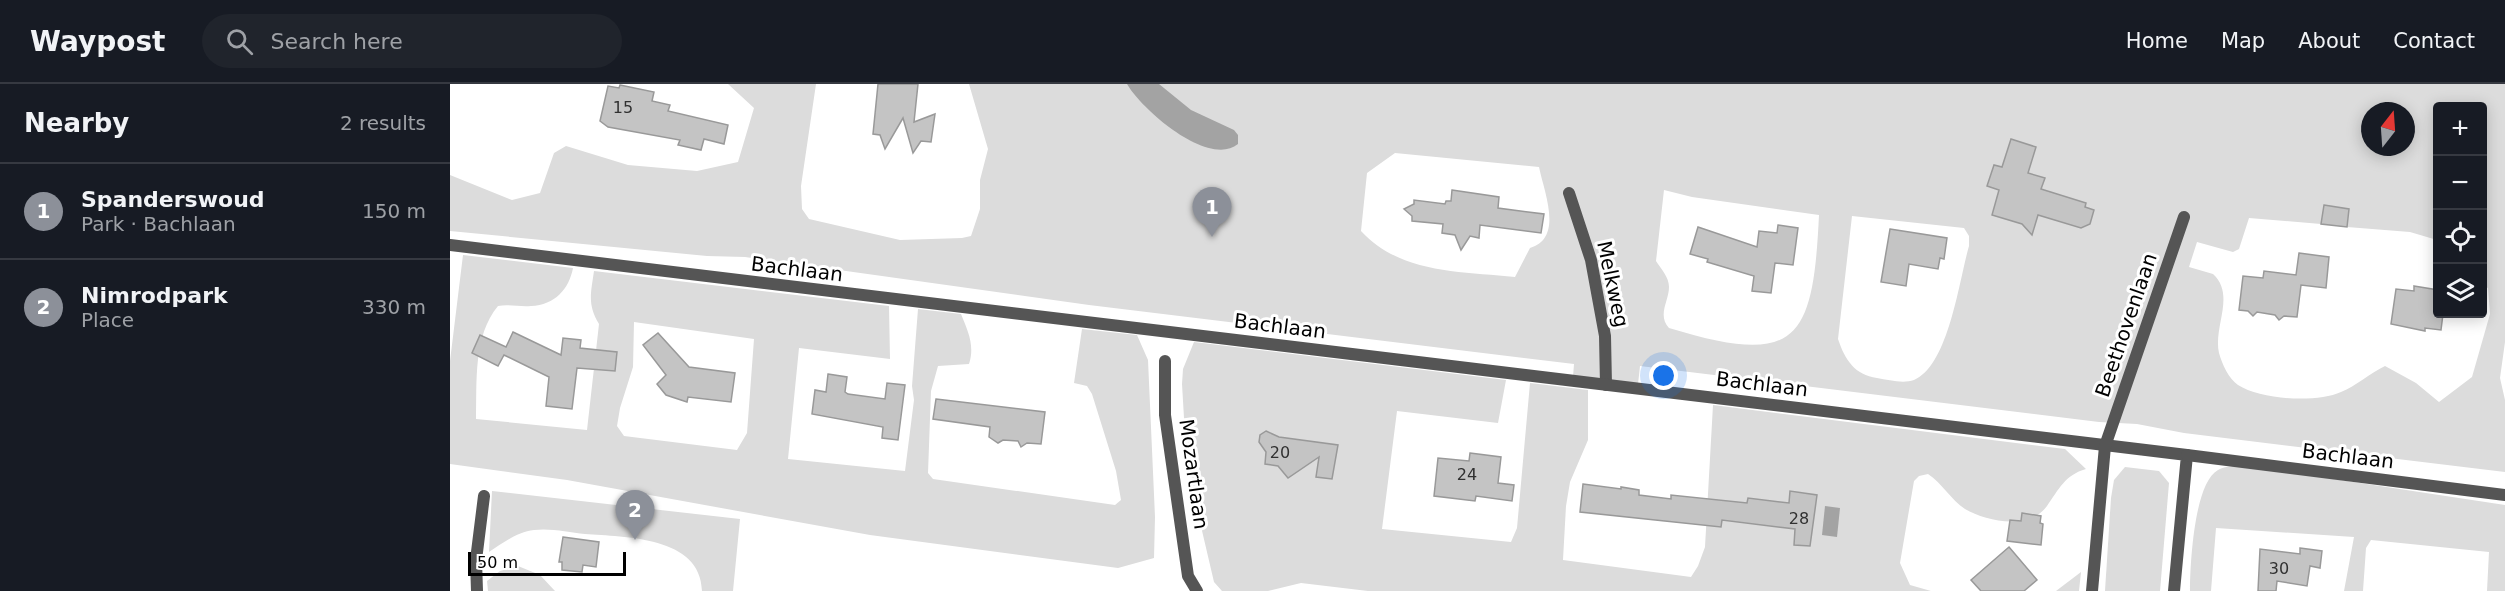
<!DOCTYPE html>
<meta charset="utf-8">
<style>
body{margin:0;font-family:"DejaVu Sans",sans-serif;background:#20242c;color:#f1f3f6}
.controls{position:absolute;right:18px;top:18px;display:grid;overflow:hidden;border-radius:6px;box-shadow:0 3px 15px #0003}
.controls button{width:54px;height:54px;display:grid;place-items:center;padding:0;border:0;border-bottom:2px solid #363941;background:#171b24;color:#f1f3f6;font:30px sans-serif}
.compass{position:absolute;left:1911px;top:18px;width:54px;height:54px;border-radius:50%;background:#171b24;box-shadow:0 3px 15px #0003;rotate:17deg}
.scale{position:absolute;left:18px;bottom:15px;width:158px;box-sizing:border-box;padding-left:6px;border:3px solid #000;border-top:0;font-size:16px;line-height:21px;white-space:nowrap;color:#000;-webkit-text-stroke:4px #fff;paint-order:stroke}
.you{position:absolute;left:1214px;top:292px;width:21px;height:21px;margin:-15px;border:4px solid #fff;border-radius:50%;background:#1a73e8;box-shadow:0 0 0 9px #1a73e833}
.badge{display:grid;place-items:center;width:39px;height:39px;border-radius:50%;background:#8c9099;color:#fff;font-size:20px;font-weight:700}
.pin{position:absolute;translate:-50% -50px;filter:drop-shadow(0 2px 3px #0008)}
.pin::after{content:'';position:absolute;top:32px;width:21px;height:18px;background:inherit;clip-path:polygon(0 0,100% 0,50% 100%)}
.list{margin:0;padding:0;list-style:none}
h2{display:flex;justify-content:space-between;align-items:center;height:78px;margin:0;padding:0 24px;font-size:26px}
h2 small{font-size:20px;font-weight:400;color:#9ea1a6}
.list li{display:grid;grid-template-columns:39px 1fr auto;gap:18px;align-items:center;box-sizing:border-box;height:96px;padding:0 24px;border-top:2px solid #363941}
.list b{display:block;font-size:22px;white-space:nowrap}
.list p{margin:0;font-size:20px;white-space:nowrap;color:#9ea1a6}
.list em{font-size:20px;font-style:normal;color:#9ea1a6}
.icon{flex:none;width:33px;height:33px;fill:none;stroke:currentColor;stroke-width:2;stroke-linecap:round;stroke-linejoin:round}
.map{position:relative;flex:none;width:2055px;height:507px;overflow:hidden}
header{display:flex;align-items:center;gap:36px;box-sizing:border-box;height:84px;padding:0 30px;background:#171b24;border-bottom:2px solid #363941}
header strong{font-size:28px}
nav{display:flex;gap:33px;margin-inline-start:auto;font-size:21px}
.search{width:420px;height:54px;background:#20242c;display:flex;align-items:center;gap:15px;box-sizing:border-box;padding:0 21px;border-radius:33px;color:#9ea1a6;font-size:22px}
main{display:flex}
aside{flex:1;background:#171b24}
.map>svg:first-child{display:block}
</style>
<header>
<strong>Waypost</strong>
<div class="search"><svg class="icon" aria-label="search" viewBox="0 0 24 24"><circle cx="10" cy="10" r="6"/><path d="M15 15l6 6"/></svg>Search here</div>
<nav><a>Home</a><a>Map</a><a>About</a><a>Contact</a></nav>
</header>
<main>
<aside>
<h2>Nearby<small>2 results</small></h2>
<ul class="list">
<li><span class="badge">1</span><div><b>Spanderswoud</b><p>Park · Bachlaan</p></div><em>150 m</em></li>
<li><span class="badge">2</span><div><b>Nimrodpark</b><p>Place</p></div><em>330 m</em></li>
</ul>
</aside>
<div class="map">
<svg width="2055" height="507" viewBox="0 0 2055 507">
<rect width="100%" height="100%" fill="#fff"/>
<g fill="#dcdcdc" fill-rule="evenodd">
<path d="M278,0h88l-15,102 1,23 7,10 91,21 62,-2 9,-2 9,-27v-29l8,-31 -19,-65h1536v258l-5,36 5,22v72l-321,-39 -47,-9 -38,-2 -459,-56 -2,18 -65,-7 1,-13 -485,-59 -344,-48 -38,-1 -257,-25v-56l62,25 28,-7 14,-40 12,-7 62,19 69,6 41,-9 16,-54zM1988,22h44v179l6,3 2,26 -18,63 -33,25 -23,-19 -31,-17c-15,7 -29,20 -44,26 -24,11 -80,8 -103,-7 -9,-6 -16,-21 -19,-32 -6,-26 17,-58 -6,-79l-24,-7 8,-25 36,10 6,-3 10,-31 72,6 3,-19 25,4 -2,18 63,5 27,8zM1920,27h36v36h-36zM945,69l144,14c5,25 25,71 -9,81l-15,29c-56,-6 -114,-3 -154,-46l6,-58zM1214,106l28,7 127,18c-6,127 -22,152 -150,113 -12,-13 0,-27 0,-41 0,-10 -8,-18 -13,-26zM1402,132l112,12 5,8v10c-10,34 -20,119 -55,134 -11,4 -25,0 -37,-2 -22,-3 -32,-18 -39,-39z"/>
<path d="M13,171l110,13c-4,21 -18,37 -42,38 -11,1 -22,-2 -33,0 -25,30 -21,76 -22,113l111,11 12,-106c-12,-20 -8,-31 -5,-53l295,35 1,53 -91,-11 -11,111 117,12 9,-71 -2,-14 6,-77 43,5c7,17 14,32 8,50l-31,2 -7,25 -3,82 5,6 182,26 6,-5 -5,-29 -24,-77 -5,-8 -13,-3 8,-54 55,6 11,25 7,157 -1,41 -36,10 -248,-33 -303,-55 -117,-16v-103zM184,238l120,17 -7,94 -10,17 -113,-14 -7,-10 3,-18 13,-41z"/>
<path d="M744,258l312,38 -8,43 -101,-12 -15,118 129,13 6,-14 13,-145 58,7v50l-18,42 -4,24 -3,54 128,17 7,-11 7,-19 8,-142 352,44 21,20c-21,6 -27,20 -39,37 -17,24 -60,16 -82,3 -14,-9 -23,-26 -37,-35l-9,2 -5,5 -14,82 10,22 21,6h-563l-67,-8 -33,8h-46l-8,-9 -18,-77 -11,-70 -3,-51 1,-15z"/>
<path d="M1792,381l263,40v86h-18l2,-39 -118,-12 -5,8 -3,43h-19l10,-54 -138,-9 -5,63h-21c0,-26 4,-108 28,-121 6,-4 17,-4 24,-5z"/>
<polygon points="1675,383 1709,387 1719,399 1710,507 1655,507 1661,414 1664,396"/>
<path d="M42,407l248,28 -7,72h-31c-1,-55 -78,-54 -117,-57 -16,-2 -35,-6 -51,-4 -17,2 -31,13 -45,22z"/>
<polygon points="68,482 90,491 105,507 38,507 37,497 50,487"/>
<polygon points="1631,488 1629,507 1606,507"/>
</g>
<g fill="#a3a3a3">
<path d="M677,0h32l32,26 43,20 4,5v9c-29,24 -96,-34 -111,-60z"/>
<polygon points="1375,422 1390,424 1387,453 1372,451"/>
</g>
<g fill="#c4c4c4" stroke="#999" stroke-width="1.5">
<polygon points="428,0 468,0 464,38 485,30 481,58 471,57 463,69 453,34 435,65 430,51 423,50"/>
<polygon points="170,1 204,8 202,17 220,21 218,27 278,41 274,60 254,55 251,66 228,61 230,56 158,43 150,37 158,2 169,4"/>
<polygon points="1561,55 1586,63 1578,89 1595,94 1591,105 1636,119 1635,123 1644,126 1640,140 1631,144 1588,131 1582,151 1572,140 1542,131 1549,106 1537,102 1544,81 1552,83"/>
<polygon points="1002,106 1049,113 1048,124 1094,130 1091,149 1030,141 1029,154 1020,152 1011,166 1005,151 992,149 993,140 962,137 962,132 954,125 964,120 964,116 995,120 996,117 1001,117"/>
<polygon points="1874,121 1899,125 1897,143 1871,140"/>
<polygon points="1328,141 1348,144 1343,181 1325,179 1321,209 1302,207 1304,192 1257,178 1258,175 1240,170 1248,143 1307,163 1309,147 1327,149"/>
<polygon points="1440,145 1497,154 1494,175 1490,174 1488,185 1459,180 1456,202 1431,198"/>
<polygon points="1849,169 1879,173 1876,204 1851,201 1847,233 1834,232 1829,236 1825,231 1807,228 1803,232 1798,227 1789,226 1793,192 1813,194 1814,187 1846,191"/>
<polygon points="1964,202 1988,206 1988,230 1993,230 1991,246 1975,244 1975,247 1941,240 1946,205 1964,207"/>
<polygon points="63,248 111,271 113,254 131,256 130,264 167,268 165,287 127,284 122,325 96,322 99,293 54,271 48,282 22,269 30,251 56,263"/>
<polygon points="208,249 239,283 285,289 281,318 238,313 237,318 216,311 207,300 216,291 193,261"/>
<polygon points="378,290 397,293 395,308 398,310 435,315 437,299 455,301 448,356 432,354 433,343 362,330 365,306 376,308"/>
<polygon points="486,315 595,328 591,360 577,359 571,363 568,357 553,356 548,359 539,353 540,343 483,335"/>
<polygon points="816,347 829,353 888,361 882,395 866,393 869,373 838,394 828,382 815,380 816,368 809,358 810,351"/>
<polygon points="1020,369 1051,373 1048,399 1064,401 1062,417 1026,412 1025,417 984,412 988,374 1019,377"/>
<polygon points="1133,400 1171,405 1171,403 1189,406 1189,411 1221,415 1221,411 1297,419 1298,414 1339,419 1340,407 1367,411 1360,462 1344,461 1345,445 1272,436 1271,443 1130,428"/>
<polygon points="1572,429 1591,432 1590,439 1593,440 1591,461 1557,457 1560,436 1571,437"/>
<polygon points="113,453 149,458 146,483 133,481 132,488 112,486 112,478 109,478"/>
<polygon points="1559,463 1587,496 1574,507 1531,507 1521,496"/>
<polygon points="1850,464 1872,467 1870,484 1860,482 1857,502 1827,497 1826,507 1808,507 1810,465 1850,470"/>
</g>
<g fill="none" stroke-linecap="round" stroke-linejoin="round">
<g stroke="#555" stroke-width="12">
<polyline points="1119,109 1141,176 1155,252 1156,301"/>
<polyline points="0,161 1737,371 1724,507"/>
<polyline points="715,277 715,331 738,492 747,507"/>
<polyline points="1737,371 2055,411"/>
<polyline points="27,507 26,476 34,412"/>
<polyline points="1642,507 1655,362 1734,133"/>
</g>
</g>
<g text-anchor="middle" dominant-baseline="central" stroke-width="6" stroke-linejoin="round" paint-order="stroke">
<g font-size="16" fill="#313131">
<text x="173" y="23">15</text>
<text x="830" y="368">20</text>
<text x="1017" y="390">24</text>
<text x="1349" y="434">28</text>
<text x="1829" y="484">30</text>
</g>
<g font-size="20" fill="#000" stroke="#fff">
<text transform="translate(347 185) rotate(7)">Bachlaan</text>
<text transform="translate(1163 200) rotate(78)">Melkweg</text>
<text transform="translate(1676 241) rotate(-71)">Beethovenlaan</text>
<text transform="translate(830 242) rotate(7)">Bachlaan</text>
<text transform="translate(1312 300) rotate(7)">Bachlaan</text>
<text transform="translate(1898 372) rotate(7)">Bachlaan</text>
<text transform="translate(744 390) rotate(82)">Mozartlaan</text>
</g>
</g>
</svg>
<div class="controls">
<button>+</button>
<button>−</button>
<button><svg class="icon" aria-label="locate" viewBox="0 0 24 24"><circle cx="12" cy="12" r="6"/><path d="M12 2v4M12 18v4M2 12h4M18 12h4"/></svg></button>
<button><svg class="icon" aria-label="layers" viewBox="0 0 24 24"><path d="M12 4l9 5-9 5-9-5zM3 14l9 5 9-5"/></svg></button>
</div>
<svg class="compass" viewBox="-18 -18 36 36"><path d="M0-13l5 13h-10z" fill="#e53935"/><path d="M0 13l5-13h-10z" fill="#9ea1a6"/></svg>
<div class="scale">50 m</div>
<div class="you"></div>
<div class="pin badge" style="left:762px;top:153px">1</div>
<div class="pin badge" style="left:185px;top:456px">2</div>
</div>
</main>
